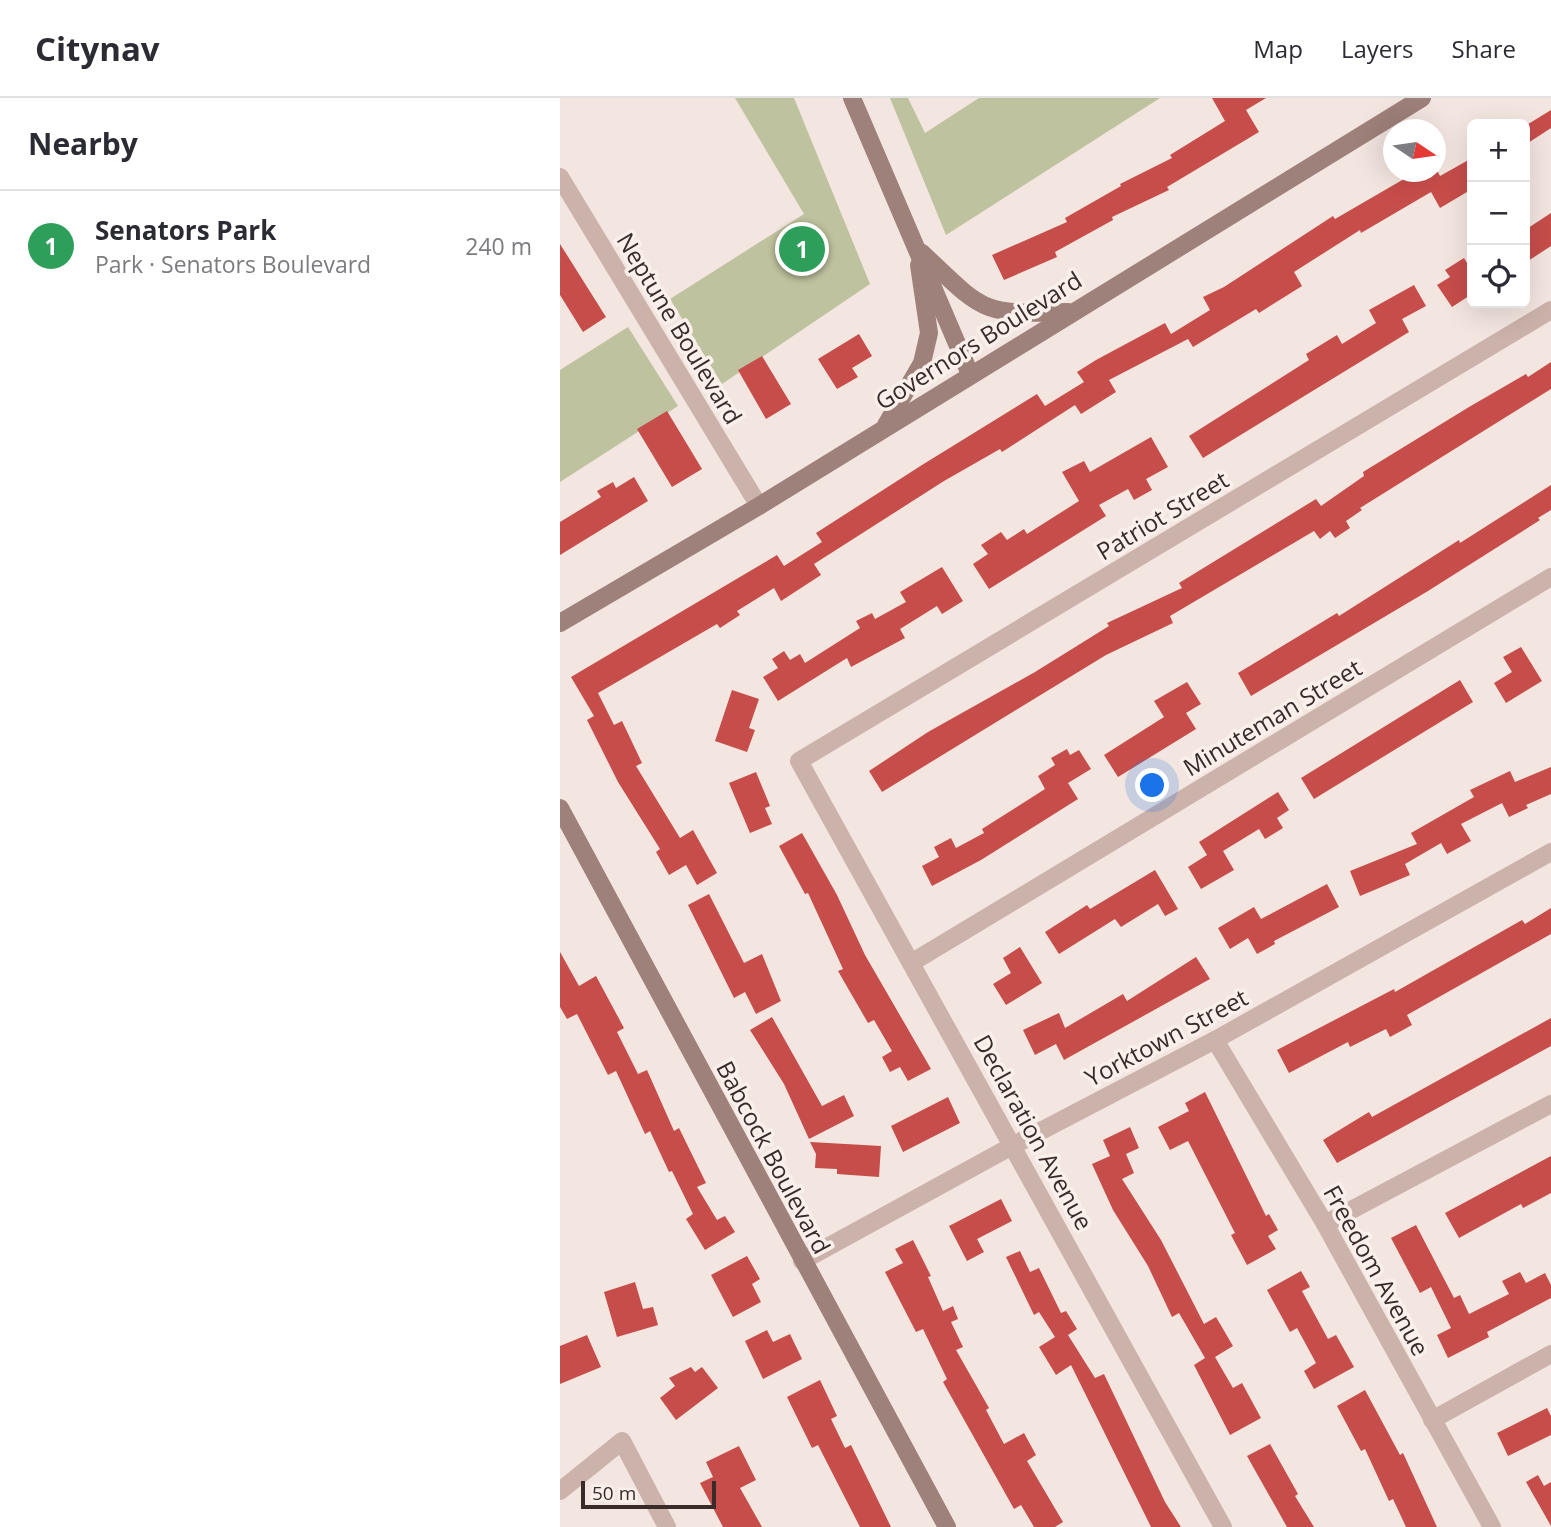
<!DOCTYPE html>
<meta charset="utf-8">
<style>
body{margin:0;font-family:"Open Sans",sans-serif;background:#f7f7f7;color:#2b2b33}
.controls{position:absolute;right:21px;top:21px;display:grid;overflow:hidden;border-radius:10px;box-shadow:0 7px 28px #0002}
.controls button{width:63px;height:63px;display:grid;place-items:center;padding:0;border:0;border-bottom:2px solid #e1e1e2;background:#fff;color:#2b2b33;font:35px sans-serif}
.compass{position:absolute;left:823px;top:21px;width:63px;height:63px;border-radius:50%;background:#fff;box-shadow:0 7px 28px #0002;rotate:103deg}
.scale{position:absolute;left:21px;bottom:18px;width:135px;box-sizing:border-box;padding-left:7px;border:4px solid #392b2a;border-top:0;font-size:19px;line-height:24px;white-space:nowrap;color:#392b2a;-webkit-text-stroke:5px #faf0eb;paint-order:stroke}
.you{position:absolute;left:593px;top:688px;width:24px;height:24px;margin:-18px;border:5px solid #fff;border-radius:50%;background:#1a73e8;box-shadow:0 0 0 10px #1a73e833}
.badge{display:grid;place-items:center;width:46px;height:46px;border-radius:50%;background:#1f5b52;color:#fff;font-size:23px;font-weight:700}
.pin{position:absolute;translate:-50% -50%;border:4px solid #fff;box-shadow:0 2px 7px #0006}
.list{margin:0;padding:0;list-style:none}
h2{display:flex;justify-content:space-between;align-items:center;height:91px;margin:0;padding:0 28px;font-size:30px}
h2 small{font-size:23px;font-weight:400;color:#7c7c81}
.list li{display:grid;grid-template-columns:46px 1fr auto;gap:21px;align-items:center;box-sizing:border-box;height:112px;padding:0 28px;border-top:2px solid #e1e1e2}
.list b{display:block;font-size:26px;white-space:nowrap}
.list p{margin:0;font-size:23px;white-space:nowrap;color:#7c7c81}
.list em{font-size:23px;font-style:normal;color:#7c7c81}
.icon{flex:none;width:38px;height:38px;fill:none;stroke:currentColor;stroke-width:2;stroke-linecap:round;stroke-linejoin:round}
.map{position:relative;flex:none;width:991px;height:1429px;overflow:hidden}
header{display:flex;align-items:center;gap:42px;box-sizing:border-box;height:98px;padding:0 35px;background:#fff;border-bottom:2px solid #e1e1e2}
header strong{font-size:33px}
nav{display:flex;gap:38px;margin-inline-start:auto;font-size:24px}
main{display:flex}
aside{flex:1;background:#fff}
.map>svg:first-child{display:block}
</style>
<header>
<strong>Citynav</strong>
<nav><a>Map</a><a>Layers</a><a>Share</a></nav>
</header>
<main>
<aside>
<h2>Nearby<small></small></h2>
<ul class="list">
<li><span class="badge" style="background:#2e9e5b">1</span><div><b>Senators Park</b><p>Park · Senators Boulevard</p></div><em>240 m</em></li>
</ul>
</aside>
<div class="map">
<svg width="991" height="1429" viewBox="0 0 991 1429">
<rect width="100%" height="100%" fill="#f3e5df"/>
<g fill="#bec29e">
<polygon points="175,0 234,0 310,186 162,286 110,201 244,116"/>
<polygon points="330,0 348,0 365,35 419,0 600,0 386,137"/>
<polygon points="68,229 118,308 0,384 0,272"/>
</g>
<g fill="#c64d4a">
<polygon points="652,0 706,0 686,12 699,34 607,89 609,92 552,119 553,122 495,154 497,159 444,182 432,157 507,124 505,120 561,88 560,86 612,60 610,57 665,23"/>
<polygon points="991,12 991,30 965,47 965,28"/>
<polygon points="912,60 912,91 880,110 871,94 801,135 800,132 734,174 742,188 699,215 696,211 633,249 628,241 549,282 556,294 521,316 515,307 442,354 440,351 384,383 254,466 261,477 221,503 214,490 177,513 180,517 160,530 157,526 38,595 54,627 62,623 82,665 76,668 120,740 133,732 157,775 137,787 126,767 109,777 96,754 100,751 58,684 27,622 34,618 11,579 217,457 224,468 262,444 256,435 362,367 477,296 485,308 524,284 517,274 536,262 605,225 611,236 650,212 643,199 664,189 773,118 775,121 856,74 878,74 880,78"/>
<polygon points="991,115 991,148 965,165 965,132"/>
<polygon points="0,146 46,219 23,234 0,197"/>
<polygon points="904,160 912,173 912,196 892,209 877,187 890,179 885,172"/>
<polygon points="854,187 866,208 842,221 849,234 643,360 629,338 749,262 746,256 777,237 782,246 816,225 809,212"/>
<polygon points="299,236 312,258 292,270 298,279 277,291 258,261"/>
<polygon points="202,258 231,306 206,321 178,272"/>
<polygon points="991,264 991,291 800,410 802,412 786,423 790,430 775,440 770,433 760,441 754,433 610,518 613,525 546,557 322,694 309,673 368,634 475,574 549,528 547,525 622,490 619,485 756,401 761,408 804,378 803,374 909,309 966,276 968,279"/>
<polygon points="107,313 142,371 112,389 77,331"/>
<polygon points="591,339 608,369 586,381 592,392 574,402 568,391 539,407 546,418 429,491 413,466 428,456 421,447 441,434 447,442 464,431 467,436 519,403 502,374 524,363 530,374"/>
<polygon points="74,379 88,403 0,457 0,424 41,399 37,393 53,384 56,390"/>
<polygon points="991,387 991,412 978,420 980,422 868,493 691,598 678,575 777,515 779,518 899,442 900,445"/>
<polygon points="382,469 403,503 382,516 377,508 340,531 345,540 291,569 287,560 218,603 203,579 218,570 212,561 224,553 230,562 240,556 245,565 300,530 296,523 312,515 315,521 346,504 340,494"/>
<polygon points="961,549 982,583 946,605 934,585 952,574 943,559"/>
<polygon points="900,582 913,604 754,701 741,680"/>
<polygon points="627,584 641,606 626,615 636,631 558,679 544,657 604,619 594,603"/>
<polygon points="172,592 199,601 189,630 195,632 187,654 155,643"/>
<polygon points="507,651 510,657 519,652 531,671 508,685 518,701 421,762 372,788 362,768 379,759 374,749 391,740 396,750 424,735 422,731 485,691 478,678 495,667 491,660"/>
<polygon points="991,669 991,696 966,707 968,710 949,719 942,705 901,726 911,743 887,756 881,745 845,766 850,777 800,798 790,773 857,746 851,735 914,699 910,692 950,673 955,684"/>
<polygon points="196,674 210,708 205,710 212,726 190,735 169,685"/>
<polygon points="718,694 729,712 717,720 723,730 705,741 699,731 663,753 674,772 641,791 628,769 647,757 639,744"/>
<polygon points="242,735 277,797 305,857 371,971 348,983 340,969 330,974 322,959 332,953 314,922 308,925 278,873 283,871 248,795 245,796 219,748"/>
<polygon points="595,772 618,811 605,818 598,806 561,829 555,821 499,856 485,834 527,807 530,811"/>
<polygon points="767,786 779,809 714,843 715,846 697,856 688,840 670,851 658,830 694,809 701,821"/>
<polygon points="149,796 184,865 202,856 221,903 196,916 185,894 174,900 128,807"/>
<polygon points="991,810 991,836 847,917 852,927 830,939 826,931 790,949 788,944 729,975 717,952 834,891 835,894 962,822 965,826"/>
<polygon points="460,849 482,885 446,907 433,886 451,875 443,860"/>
<polygon points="0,854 19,888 36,878 64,930 57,934 78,976 87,972 114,1033 119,1030 146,1085 137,1089 157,1122 165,1118 175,1134 145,1152 126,1121 133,1116 112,1073 109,1074 90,1033 85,1036 56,973 48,977 17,916 7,921 0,909"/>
<polygon points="636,859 650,881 504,962 496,946 475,957 463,932 499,915 505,930 563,896 567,903"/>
<polygon points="212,919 262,1008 284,997 294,1018 249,1041 224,986 190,932"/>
<polygon points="991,920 991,948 777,1065 763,1042 809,1014 812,1019"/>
<polygon points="645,994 706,1118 709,1116 718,1132 708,1138 716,1151 687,1167 671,1137 675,1135 628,1043 610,1052 598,1029 629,1013 625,1005"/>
<polygon points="388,999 400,1025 343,1054 331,1028"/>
<polygon points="570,1029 579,1050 566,1056 574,1075 562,1081 601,1142 644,1226 656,1219 673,1248 655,1259 673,1290 682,1285 701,1320 670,1337 634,1267 645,1260 619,1215 612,1219 588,1168 553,1112 532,1066 550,1058 543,1042"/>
<polygon points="250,1044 321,1048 319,1079 277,1076 277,1071 255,1070 256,1056"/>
<polygon points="991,1058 991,1095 963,1110 961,1106 899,1140 885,1115"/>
<polygon points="441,1101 452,1123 417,1141 424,1154 407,1163 389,1128"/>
<polygon points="856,1127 894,1200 900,1197 909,1216 949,1196 942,1183 960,1174 966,1185 985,1175 991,1187 991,1200 927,1234 929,1239 888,1260 877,1237 891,1230 871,1189 860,1195 831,1140"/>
<polygon points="353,1142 371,1178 368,1179 383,1213 393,1208 398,1221 391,1224 403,1249 396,1252 429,1310 426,1312 444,1346 464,1335 476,1357 467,1363 503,1424 495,1429 474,1429 461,1407 454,1411 383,1284 387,1281 363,1231 356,1234 325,1174 343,1165 335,1151"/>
<polygon points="460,1153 470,1174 479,1170 501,1215 506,1213 517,1231 508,1237 535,1280 544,1276 605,1404 621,1429 591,1429 511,1267 496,1277 479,1249 495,1239 479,1214 474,1217 446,1159"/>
<polygon points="187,1158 200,1181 192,1186 201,1204 173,1219 151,1177"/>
<polygon points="741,1173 750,1189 742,1193 768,1241 776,1237 794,1269 754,1291 744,1273 756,1265 737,1230 730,1234 707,1192"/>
<polygon points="75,1184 83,1211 93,1209 98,1227 57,1239 44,1194"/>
<polygon points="207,1232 213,1244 230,1236 242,1261 203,1281 185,1243"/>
<polygon points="27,1237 41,1269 0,1286 0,1248"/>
<polygon points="131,1269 135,1274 142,1269 158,1290 116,1322 100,1300 115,1288 109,1280"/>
<polygon points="260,1282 277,1318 271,1321 285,1350 291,1347 331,1429 300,1429 258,1347 252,1350 227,1299"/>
<polygon points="805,1292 840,1357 843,1355 877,1429 846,1429 833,1401 829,1403 805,1351 801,1353 777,1308"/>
<polygon points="987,1310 991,1318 991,1337 948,1358 937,1335"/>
<polygon points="710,1346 738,1396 735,1398 754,1429 727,1429 687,1358"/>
<polygon points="179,1348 196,1382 180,1390 202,1429 163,1429 140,1385 153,1379 146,1364"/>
<polygon points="978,1377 984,1388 991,1384 991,1428 966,1384"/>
</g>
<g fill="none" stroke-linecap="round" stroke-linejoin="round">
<g stroke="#cbb2aa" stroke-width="18">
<polyline points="0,79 199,408"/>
<polyline points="351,865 991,479"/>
<polyline points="655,942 765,1126 932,1429"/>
<polyline points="765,1126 991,1006"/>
<polyline points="242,1163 454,1047 655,942 991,754"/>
<polyline points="872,1322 991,1256"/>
<polyline points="0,1393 62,1343 107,1429"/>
<polyline points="663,1429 239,663 991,212"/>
</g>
<g stroke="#9f817b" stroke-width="18">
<polyline points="292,0 410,276"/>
<path d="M362,155c62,59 59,62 146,59"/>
<polyline points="326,327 362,265 369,235 359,167"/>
<polyline points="0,525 199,408 862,0"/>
<polyline points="0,710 387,1429"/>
</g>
</g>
<g text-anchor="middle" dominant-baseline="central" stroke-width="7" stroke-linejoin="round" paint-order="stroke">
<g font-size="24" fill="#392b2a" stroke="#faf0eb">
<text transform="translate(120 230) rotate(59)">Neptune Boulevard</text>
<text transform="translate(418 242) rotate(-32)">Governors Boulevard</text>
<text transform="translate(602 417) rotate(-31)">Patriot Street</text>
<text transform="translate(712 619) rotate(-31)">Minuteman Street</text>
<text transform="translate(606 939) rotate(-28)">Yorktown Street</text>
<text transform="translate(474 1034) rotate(61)">Declaration Avenue</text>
<text transform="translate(214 1059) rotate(62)">Babcock Boulevard</text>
<text transform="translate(817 1172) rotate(61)">Freedom Avenue</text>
</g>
</g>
</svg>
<div class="controls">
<button>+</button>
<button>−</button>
<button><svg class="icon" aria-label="locate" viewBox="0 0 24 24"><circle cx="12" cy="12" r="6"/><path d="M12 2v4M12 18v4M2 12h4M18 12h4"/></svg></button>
</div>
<svg class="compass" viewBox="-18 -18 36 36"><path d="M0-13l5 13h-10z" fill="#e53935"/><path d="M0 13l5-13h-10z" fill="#7c7c81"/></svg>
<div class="scale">50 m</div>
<div class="you"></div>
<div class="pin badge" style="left:242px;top:151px;background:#2e9e5b">1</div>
</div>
</main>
